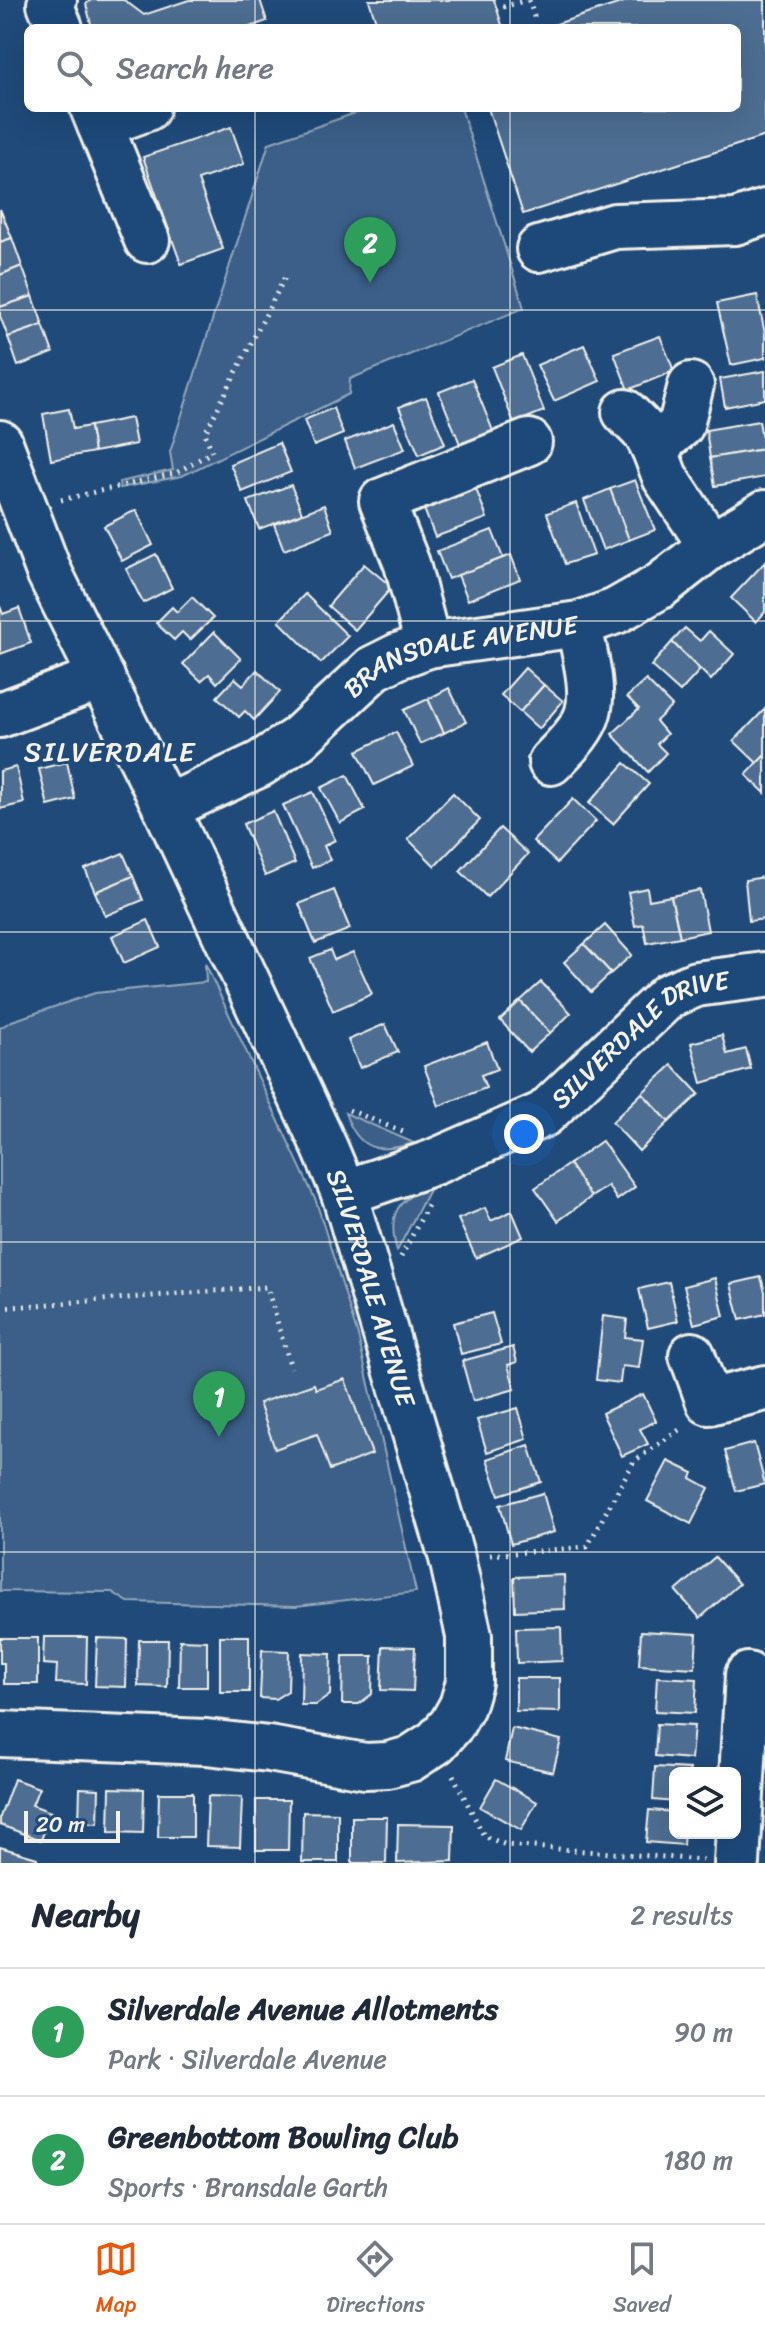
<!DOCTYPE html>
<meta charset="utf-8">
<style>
body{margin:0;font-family:Sriracha,sans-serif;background:#f2f2f3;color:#1f2937}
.controls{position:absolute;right:24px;bottom:24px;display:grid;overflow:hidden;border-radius:12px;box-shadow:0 8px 32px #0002}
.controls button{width:72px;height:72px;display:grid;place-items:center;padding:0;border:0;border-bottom:2px solid #e0e1e3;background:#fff;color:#1f2937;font:40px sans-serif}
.scale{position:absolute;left:24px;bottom:20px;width:96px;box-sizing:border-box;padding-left:8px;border:4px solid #f4f1e8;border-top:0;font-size:22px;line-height:28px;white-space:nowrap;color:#f4f1e8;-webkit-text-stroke:6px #1f4a7a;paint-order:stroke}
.you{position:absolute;left:524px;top:1134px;width:28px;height:28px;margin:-20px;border:6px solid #fff;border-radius:50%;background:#1a73e8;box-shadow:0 0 0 12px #1a73e833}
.badge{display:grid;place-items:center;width:52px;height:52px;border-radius:50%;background:#ea580c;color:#fff;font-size:26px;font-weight:700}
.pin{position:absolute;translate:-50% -66px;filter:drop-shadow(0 2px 4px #0008)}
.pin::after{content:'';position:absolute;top:42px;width:28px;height:24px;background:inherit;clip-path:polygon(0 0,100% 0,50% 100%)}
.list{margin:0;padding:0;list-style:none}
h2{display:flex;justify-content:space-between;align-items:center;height:104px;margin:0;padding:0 32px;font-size:34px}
h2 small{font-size:26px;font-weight:400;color:#747a83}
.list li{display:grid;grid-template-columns:52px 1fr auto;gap:24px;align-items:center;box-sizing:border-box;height:128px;padding:0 32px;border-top:2px solid #e0e1e3}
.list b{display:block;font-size:30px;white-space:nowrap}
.list p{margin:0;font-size:26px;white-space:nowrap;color:#747a83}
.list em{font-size:26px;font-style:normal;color:#747a83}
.icon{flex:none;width:44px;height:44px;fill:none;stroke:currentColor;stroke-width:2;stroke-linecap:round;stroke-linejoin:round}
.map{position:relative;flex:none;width:765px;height:1863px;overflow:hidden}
.search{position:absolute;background:#fff;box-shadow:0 8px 32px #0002;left:24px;right:24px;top:24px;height:88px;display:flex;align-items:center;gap:20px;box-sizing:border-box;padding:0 28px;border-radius:12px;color:#747a83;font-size:30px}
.sheet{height:360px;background:#fff}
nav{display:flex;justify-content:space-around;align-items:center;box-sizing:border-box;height:112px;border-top:2px solid #e0e1e3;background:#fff;font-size:22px;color:#747a83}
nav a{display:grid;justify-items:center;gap:4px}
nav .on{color:#ea580c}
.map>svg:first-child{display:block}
</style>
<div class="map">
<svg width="765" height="1863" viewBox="0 0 765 1863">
<rect width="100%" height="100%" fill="#1f4a7a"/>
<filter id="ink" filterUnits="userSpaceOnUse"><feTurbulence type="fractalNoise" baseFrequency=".0125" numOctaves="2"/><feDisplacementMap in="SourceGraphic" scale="16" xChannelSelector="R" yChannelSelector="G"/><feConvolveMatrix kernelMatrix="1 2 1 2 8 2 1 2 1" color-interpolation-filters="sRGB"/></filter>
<g filter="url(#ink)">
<g fill="#3a5f88" stroke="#97a8b8" stroke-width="2">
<polygon points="370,108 461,108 524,308 350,379 349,394 182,476 120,488 119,482 173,470 170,452 269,143"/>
<polygon points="205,963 316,1201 358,1336 416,1592 296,1606 128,1602 112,1592 0,1591 0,1028 12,1021 95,993 206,982"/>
<path d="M345,1113l69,30c-37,11 -55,8 -69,-30z"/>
<path d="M431,1186l-34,65c-10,-36 -1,-52 34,-65z"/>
</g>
<g fill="#4d6e92" stroke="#f4f1e8" stroke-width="2">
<polygon points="91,0 124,0 144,15 189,0 260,0 267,21 247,28 92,28 86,4"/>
<polygon points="369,0 494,0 503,28 378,28"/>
<polygon points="630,0 765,0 765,136 523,214 488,108 737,108 737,28 544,28"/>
<polygon points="231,127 244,164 198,180 223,249 181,264 143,157"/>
<polygon points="0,209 12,238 0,242"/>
<polygon points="12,238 22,266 0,275 0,242"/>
<polygon points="22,266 33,296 0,307 0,275"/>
<polygon points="757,295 765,334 765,358 731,365 717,303"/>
<polygon points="33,296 43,325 8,337 0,316 0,307"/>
<polygon points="43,325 53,353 18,366 8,337"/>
<polygon points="660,336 674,371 628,390 614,353"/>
<polygon points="584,345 600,381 554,401 537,365"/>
<polygon points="522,355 544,411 514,423 492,367"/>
<polygon points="765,371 765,399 725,407 720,379"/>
<polygon points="472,379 493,431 460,444 439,392"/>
<polygon points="426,397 445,444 419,455 399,407"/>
<polygon points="333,408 343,434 314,446 304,420"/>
<polygon points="69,409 73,429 90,426 94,452 51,460 43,414"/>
<polygon points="131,418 136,444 94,452 90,426"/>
<polygon points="759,421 764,449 710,458 706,430"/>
<polygon points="394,422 405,449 355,468 345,441"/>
<polygon points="279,443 291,472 242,492 230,464"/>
<polygon points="764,449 765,477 715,486 710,458"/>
<polygon points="635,480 655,530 629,540 610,489"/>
<polygon points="291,485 302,513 259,529 248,501"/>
<polygon points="476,489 487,518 435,537 424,509"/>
<polygon points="610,489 629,540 603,550 584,500"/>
<polygon points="576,503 594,555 565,564 547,513"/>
<polygon points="324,505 333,531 284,550 274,524"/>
<polygon points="136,510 153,545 122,561 104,526"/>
<polygon points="492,530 503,558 448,579 437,551"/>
<polygon points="156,554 172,588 143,603 126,569"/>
<polygon points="511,555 520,579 468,600 458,575"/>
<polygon points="765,562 765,612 756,622 731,598"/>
<polygon points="364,564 392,587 355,630 328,606"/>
<polygon points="305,594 348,636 321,663 279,621"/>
<polygon points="192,597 213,618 190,640 182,632 174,640 156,623 172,607 177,612"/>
<polygon points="0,606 3,614 19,608 31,643 0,654"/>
<polygon points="685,628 700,641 709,631 734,654 711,680 672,642"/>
<polygon points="214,632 241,659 217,683 209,674 201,681 183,664"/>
<polygon points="672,642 700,670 680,692 651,666"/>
<polygon points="525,668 544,685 520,712 501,695"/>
<polygon points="257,670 280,692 254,720 245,711 239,717 217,697 235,678 243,685"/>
<polygon points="646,680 672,706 656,721 667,734 657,744 666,753 648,772 612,734 639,709 627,697"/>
<polygon points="544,685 563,701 539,729 520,712"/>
<polygon points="449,688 466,722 444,733 428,699"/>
<polygon points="428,699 444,733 420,744 404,710"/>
<polygon points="765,709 765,755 757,763 734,741"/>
<polygon points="396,732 413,766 374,785 357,751"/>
<polygon points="765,755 765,793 746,775"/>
<polygon points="67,762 75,799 48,806 39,769"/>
<polygon points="625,763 649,784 613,824 589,803"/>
<polygon points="16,767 24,803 0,809 0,771"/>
<polygon points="347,775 365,810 340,823 321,788"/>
<polygon points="313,792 335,840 324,846 330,860 312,868 283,805"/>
<polygon points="453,793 480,820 435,866 408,839"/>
<polygon points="573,799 596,821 557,863 533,841"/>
<polygon points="273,811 295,863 265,876 243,824"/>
<polygon points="500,828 528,854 487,897 460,871"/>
<polygon points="123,853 133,876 95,892 85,869"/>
<polygon points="133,876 143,900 105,916 95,892"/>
<polygon points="765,877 765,919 749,921 745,880"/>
<polygon points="647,888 649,900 671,896 680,937 647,943 643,924 635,926 628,892"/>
<polygon points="334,890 350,929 315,943 299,904"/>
<polygon points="700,890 708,931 680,937 671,896"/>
<polygon points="148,920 160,947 124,963 112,936"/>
<polygon points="605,925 632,955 611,973 584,944"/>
<polygon points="584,944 611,973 591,992 564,962"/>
<polygon points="330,950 334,960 353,952 372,994 333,1011 310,958"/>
<polygon points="541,982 571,1013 550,1033 520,1001"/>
<polygon points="520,1001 550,1033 529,1052 500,1020"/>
<polygon points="385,1024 398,1052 360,1068 348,1040"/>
<polygon points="722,1035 727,1054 746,1049 751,1069 702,1083 691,1043"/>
<polygon points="487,1042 497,1069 481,1075 486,1088 439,1106 424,1066"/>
<polygon points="672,1065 699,1094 669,1122 642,1093"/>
<polygon points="642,1093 669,1122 639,1151 612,1122"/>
<polygon points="602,1141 635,1187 617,1200 608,1186 591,1197 569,1164"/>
<polygon points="569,1164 591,1197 558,1221 535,1188"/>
<polygon points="485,1208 491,1221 512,1211 523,1237 476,1258 458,1219"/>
<polygon points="761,1277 765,1292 765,1314 740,1320 731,1284"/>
<polygon points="715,1278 724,1316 694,1324 684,1286"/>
<polygon points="669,1282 678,1321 648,1328 639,1289"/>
<polygon points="492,1313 501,1344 461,1354 453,1323"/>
<polygon points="603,1316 627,1319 625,1337 643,1339 639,1368 622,1366 620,1383 596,1380"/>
<polygon points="513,1347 517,1362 508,1365 515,1389 473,1401 462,1361"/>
<polygon points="345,1379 372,1454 330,1470 317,1434 275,1449 259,1403 314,1384 316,1389"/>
<polygon points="643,1394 656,1421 640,1429 648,1444 622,1456 602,1413"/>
<polygon points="518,1408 527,1439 487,1452 477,1420"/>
<polygon points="754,1443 765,1484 736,1491 725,1451"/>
<polygon points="529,1445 541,1482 499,1495 487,1459"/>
<polygon points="668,1461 693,1473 691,1478 709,1488 691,1524 647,1501"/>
<polygon points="543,1493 554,1532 511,1544 500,1505"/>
<polygon points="715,1557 739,1584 700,1618 676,1591"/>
<polygon points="564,1575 565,1609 515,1611 514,1577"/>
<polygon points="561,1627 562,1661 517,1663 516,1628"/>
<polygon points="641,1631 697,1634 695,1668 639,1665"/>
<rect x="220" y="1636" width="29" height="56"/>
<polygon points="44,1637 87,1637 86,1684 56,1683 57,1665 43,1664"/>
<polygon points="0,1638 38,1638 38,1684 4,1684 4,1663 0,1663"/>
<polygon points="97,1638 127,1639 126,1687 95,1686"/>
<polygon points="139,1640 168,1640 167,1687 138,1686"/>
<polygon points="180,1640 207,1641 207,1687 179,1687"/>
<polygon points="383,1646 415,1647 413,1691 381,1690"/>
<polygon points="262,1650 289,1651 288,1691 275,1699 260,1698"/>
<polygon points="302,1653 331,1654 330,1695 316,1705 301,1705"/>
<polygon points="343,1656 373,1656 372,1694 359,1704 342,1704"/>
<polygon points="657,1677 697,1679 695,1713 655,1711"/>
<polygon points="516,1678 560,1678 560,1712 516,1711"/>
<polygon points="657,1724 694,1726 691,1759 655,1756"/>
<polygon points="512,1728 561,1740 553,1772 505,1761"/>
<polygon points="655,1767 690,1769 689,1773 675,1773 675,1802 653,1800"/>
<polygon points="14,1779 39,1788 32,1805 51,1812 41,1840 0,1825 0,1817"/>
<polygon points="496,1779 537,1802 521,1830 480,1807"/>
<polygon points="80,1788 99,1789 98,1823 79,1822"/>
<polygon points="110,1788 144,1789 143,1833 109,1832"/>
<polygon points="159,1793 193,1793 193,1837 158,1837"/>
<polygon points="208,1796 242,1797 240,1847 206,1846"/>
<polygon points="256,1800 289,1800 288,1850 256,1850"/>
<polygon points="649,1810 675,1812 675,1833 684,1833 683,1845 646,1842"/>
<polygon points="303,1812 338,1813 338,1862 302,1862"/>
<polygon points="352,1817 387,1817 386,1863 352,1863"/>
<polygon points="398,1824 454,1825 453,1861 397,1863"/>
<polygon points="0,1847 37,1858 36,1863 0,1863"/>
</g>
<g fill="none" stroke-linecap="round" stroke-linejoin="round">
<defs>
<g id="minor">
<polyline points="54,0 50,4 60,28"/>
<polyline points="93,108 147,240"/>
<polyline points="100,125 147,108"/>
<polyline points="539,249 615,226 735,222 765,212"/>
<polyline points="691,385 681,425 654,448 665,477 711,546"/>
<polyline points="625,412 646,433 654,448"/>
<path id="s1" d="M0,443l49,129 117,236 159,340 19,45 108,365 17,78v46l-7,24 -10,18 -16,18 -26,17 -22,6 -23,1 -96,-17 -63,-7 -206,-8"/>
<polyline points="428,645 407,564 382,501 529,442"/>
<polyline points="0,715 102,677"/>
<path d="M551,762c13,-14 32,-31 37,-50 7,-26 -5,-62 -9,-88"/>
<path id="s2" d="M166,808l94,-44 39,-26 75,-70 24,-12 30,-11 151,-21 37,-13 44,-25 51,-40 54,-33"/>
<path id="s3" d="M344,1193l90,-31 110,-48 124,-118 28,-12 69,-9"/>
<polyline points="692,1355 709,1402 765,1388"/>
<polyline points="737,1863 748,1675"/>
</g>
</defs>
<use href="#minor" stroke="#f4f1e8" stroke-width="50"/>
<g stroke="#f4f1e8" stroke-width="5" stroke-dasharray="2 6" stroke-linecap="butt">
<polyline points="529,0 536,23"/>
<polyline points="503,7 527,0"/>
<polyline points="61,500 176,473 212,452 205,433 285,277"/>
<polyline points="349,1110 403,1132"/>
<polyline points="401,1257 428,1205"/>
<polyline points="0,1308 267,1287 291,1368"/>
<polyline points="490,1555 587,1547 634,1461 682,1428"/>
<polyline points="453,1775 484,1836 506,1845 703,1860"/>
</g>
<use href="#minor" stroke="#1f4a7a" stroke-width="44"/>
</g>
</g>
<path fill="none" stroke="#f4f1e8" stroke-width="2" stroke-opacity="0.55" d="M255,0v28M510,0v28M255,108v1755M510,108v1755M0,310h765M0,621h765M0,932h765M0,1242h765M0,1552h765"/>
<g text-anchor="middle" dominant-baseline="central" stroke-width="6" stroke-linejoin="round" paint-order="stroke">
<g font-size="26" fill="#f4f1e8" stroke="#1f4a7a">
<text stroke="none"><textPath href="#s2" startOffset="340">BRANSDALE AVENUE</textPath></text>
<text stroke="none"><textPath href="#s3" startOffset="340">SILVERDALE DRIVE</textPath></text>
<text stroke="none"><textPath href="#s1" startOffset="924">SILVERDALE AVENUE</textPath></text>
</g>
<g font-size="28" letter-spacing="2" fill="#f4f1e8" stroke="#1f4a7a">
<text x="110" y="751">SILVERDALE</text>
</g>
</g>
</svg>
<div class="controls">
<button><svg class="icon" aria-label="layers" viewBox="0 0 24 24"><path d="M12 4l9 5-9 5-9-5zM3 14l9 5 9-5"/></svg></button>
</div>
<div class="scale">20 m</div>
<div class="you"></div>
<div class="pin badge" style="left:219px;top:1437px;background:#2e9e5b">1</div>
<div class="pin badge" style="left:370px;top:283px;background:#2e9e5b">2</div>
<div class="search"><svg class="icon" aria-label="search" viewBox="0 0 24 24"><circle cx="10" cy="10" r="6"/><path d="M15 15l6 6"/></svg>Search here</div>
</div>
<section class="sheet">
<h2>Nearby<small>2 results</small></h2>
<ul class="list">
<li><span class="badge" style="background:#2e9e5b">1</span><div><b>Silverdale Avenue Allotments</b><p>Park · Silverdale Avenue</p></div><em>90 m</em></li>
<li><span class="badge" style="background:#2e9e5b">2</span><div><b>Greenbottom Bowling Club</b><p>Sports · Bransdale Garth</p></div><em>180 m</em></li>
</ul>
</section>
<nav>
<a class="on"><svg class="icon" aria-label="map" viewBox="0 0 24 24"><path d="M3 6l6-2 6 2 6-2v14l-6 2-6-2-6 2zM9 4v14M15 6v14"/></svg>Map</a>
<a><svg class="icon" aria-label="directions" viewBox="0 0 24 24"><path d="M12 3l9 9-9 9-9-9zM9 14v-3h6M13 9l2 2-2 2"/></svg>Directions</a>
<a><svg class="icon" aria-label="saved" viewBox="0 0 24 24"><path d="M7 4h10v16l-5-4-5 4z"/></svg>Saved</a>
</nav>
